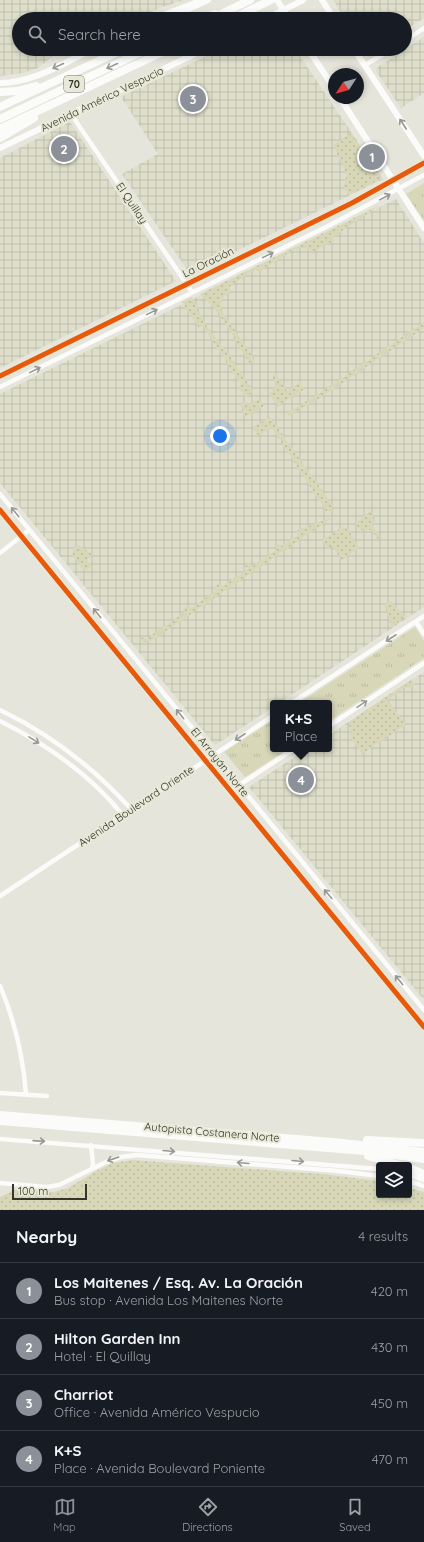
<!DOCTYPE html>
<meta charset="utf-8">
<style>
body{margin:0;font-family:Quicksand,sans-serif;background:#242831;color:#f1f3f6}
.controls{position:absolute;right:12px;bottom:12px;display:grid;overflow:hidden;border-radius:4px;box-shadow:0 2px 6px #0003}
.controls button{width:36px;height:36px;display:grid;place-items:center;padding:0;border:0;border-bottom:1px solid #363941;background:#171b24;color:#f1f3f6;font:20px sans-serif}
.compass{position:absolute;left:328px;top:68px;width:36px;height:36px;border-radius:50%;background:#171b24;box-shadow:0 2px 6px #0003;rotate:234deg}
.scale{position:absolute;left:12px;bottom:10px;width:75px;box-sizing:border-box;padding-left:4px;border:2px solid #34342d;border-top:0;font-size:11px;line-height:14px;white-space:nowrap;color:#34342d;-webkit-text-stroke:3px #e9e9d7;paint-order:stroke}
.you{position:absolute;left:220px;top:436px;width:14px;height:14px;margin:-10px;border:3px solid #fff;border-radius:50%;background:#1a73e8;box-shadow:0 0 0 6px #1a73e833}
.badge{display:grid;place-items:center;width:26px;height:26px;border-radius:50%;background:#8c9099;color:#fff;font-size:13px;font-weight:700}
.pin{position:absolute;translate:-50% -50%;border:2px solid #fff;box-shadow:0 1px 4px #0006}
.popup{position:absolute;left:270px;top:700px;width:62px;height:52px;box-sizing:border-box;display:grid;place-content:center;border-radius:4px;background:#171b24;filter:drop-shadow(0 1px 3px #0005);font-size:13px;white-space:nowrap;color:#9ea1a6}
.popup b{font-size:15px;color:#f1f3f6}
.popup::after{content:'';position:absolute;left:50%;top:100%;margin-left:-8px;border:8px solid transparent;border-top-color:#171b24}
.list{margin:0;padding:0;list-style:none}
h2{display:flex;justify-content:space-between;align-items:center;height:52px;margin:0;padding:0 16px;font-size:17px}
h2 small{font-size:13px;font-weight:400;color:#9ea1a6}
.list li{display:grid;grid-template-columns:26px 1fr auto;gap:12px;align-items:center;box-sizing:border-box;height:56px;padding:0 16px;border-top:1px solid #363941}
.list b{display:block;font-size:15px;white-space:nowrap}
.list p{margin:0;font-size:13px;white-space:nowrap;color:#9ea1a6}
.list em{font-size:13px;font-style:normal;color:#9ea1a6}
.icon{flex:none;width:22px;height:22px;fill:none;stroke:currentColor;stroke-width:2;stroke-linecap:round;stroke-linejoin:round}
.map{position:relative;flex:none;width:424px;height:1210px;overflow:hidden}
.search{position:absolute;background:#171b24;box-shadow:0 2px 6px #0003;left:12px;right:12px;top:12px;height:44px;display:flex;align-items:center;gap:10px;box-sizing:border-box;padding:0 14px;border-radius:22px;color:#9ea1a6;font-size:15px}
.sheet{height:276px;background:#171b24}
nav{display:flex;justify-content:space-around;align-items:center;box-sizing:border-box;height:56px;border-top:1px solid #363941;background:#171b24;font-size:11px;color:#9ea1a6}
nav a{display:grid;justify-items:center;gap:2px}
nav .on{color:#8c9099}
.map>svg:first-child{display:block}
</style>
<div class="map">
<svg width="424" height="1210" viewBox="0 0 424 1210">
<defs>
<pattern id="industrial-grid" width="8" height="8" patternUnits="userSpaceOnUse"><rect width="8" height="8" fill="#dedecb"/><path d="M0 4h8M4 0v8" fill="none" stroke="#bfbfaf"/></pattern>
<pattern id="grass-dots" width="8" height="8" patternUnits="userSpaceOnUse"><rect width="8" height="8" fill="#d8d8b9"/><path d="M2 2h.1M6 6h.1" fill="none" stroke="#baba9f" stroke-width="1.8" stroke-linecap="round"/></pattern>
<pattern id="park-tufts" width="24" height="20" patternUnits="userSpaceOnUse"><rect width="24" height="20" fill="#d8d8b9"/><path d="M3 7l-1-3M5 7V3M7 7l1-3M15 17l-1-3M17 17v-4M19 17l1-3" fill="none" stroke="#baba9f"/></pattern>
</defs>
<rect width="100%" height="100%" fill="#e5e5db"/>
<g fill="url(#industrial-grid)">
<polygon points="0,0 184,0 162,7 135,19 19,19 19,49 78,49 55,54 38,68 23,73 0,76"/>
<polygon points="333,0 424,0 424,18 405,30 405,19 345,19"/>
<polygon points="424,37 424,93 401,108 376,71 378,67"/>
<polygon points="221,49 295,49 383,179 190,274 122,174 158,154 121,97"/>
<polygon points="70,122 176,281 0,368 0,158"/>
<polygon points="396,199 424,243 424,607 279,703 273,703 273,707 215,745 0,483 0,394"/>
<polygon points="424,672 424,1000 249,787 307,749 329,749 329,735"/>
</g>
<g fill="url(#grass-dots)">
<polygon points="351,133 381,179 349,195 343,187 347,175 333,145"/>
<path d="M380,205l-47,32 1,4 -20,10 -11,-3 -10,2 -35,22 -3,-3 -26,18 2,4c-9,6 -11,9 -9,20l33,49 -6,3 -24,-40 -12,-16 -13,-13z"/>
<polygon points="192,297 207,327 231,358 254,392 245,397 238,387 241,385 203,326 199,328 182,302"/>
<polygon points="424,322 424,328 320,398 288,416 287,413 320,393"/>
<polygon points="276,374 287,391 300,382 303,387 303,390 278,406 269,394 277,384 272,376"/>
<polygon points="258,399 264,406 245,417 240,405 243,403 248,404"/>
<polygon points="270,417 333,506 331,511 326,511 272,428 258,436 253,427"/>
<polygon points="370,511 376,521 372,524 380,537 378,539 371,530 360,530 355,523"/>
<polygon points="335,516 151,641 144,642 139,640 143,637 146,639 185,612 183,609 188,605 191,608 216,591 213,588 218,584 223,586 248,569 245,566 249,563 253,566 277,549 275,546 278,544 282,546 298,535 296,531"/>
<polygon points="343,527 348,529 359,548 342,560 332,546 328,549 322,540"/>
<polygon points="79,545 93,555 87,559 92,567 84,571 72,555 73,549"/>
<polygon points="390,601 406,617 391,627 390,619 384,605"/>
<polygon points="412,679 415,684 409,689 406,686 388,700 406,725 362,754 351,738 349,722"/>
<polygon points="132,1160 322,1174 379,1181 379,1195 409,1195 409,1188 424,1192 424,1210 0,1210 0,1197 14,1190 54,1192 68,1188 98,1170 113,1163"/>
</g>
<g fill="url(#park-tufts)">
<polygon points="424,183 424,221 406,194"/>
<polygon points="415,627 424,641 424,658 329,721 329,703 299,703"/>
<polygon points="273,720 273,749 288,749 245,777 224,752"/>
</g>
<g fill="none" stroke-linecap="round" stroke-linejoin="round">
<g stroke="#fbfbfa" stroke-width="4.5">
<polyline points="405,41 424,28"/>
<polyline points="365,65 392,49"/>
<polyline points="71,114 192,292"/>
<polyline points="0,376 352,203 424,163"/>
<polyline points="0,387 330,225 424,175"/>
<polyline points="0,494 424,1010"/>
<polyline points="0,510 424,1027"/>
<polyline points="0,553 29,530"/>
<polyline points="416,622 424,634"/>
<polyline points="292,703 424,616"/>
<path d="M0,710c50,24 94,58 131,99"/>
<path d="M0,721c46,23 90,54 122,93"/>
<polyline points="329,726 424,663"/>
<polyline points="230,791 294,749"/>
<polyline points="0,896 273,716"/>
<path d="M0,986c15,35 23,70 26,108"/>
<polyline points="0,1093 47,1096"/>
<polyline points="0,1139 379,1169"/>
<polyline points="91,1145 93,1164 92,1168"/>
<polyline points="409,1175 424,1180"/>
<polyline points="409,1181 424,1186"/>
<polyline points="0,1183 47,1187 59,1185 106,1162 121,1157 137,1155 339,1171 379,1176"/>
</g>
<g stroke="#fbfbfa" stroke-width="6">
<polyline points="277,0 289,19"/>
<polyline points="322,0 334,19"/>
<polyline points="153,19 203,0"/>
<polyline points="167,19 208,0"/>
<polyline points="266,19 303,0"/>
<polyline points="308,49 334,88"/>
<polyline points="354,49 424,156"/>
<path d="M0,83c33,0 64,-20 93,-34"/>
<polyline points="340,98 424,228"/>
<polyline points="0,148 205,49"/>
</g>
<g stroke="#fbfbfa" stroke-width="8">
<polyline points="200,19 215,14"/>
<polyline points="211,19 250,0"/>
<polyline points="232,19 271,0"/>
<polyline points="0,92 17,91 36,86"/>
<polyline points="0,107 124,49"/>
<polyline points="0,119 148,49"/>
<polyline points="0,129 169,49"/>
<polyline points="0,138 34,118"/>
<polyline points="0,1115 333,1142 424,1152"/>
<polyline points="0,1121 365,1151 424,1159"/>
<polyline points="367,1140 424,1143"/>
<polyline points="368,1156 400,1165"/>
<polyline points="409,1168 424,1174"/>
</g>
<defs>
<g id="cycleway">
<polyline points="0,376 352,203 424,163"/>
<polyline points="0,510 424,1027"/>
</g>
</defs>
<use href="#cycleway" stroke="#e9e9d7" stroke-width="8"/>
<use href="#cycleway" stroke="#e8590c" stroke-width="5"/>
</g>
<defs><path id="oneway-shaft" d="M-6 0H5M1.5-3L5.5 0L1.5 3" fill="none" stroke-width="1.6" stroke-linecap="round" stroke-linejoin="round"/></defs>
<g stroke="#989894">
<use href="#oneway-shaft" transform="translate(58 66) rotate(155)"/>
<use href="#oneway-shaft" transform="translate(112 66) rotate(155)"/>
<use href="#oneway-shaft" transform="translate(403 124) rotate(-123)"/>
<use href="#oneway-shaft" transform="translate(385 197) rotate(-29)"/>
<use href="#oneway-shaft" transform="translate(268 255) rotate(-26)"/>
<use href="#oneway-shaft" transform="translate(152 312) rotate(-26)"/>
<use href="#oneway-shaft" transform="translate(35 370) rotate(-26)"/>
<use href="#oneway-shaft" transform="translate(15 512) rotate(-129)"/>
<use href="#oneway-shaft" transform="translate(97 613) rotate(-129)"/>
<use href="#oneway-shaft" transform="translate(391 638) rotate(147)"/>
<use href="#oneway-shaft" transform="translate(362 704) rotate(-34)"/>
<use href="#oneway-shaft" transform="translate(180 714) rotate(-129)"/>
<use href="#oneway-shaft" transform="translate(240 737) rotate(147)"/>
<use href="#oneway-shaft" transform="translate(34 740) rotate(32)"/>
<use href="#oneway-shaft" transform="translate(328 894) rotate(-130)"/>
<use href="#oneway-shaft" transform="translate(399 980) rotate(-129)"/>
<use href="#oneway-shaft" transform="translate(39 1141) rotate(4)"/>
<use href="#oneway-shaft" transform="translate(169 1151) rotate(5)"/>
<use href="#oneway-shaft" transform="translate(113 1159) rotate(161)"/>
<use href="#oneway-shaft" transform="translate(298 1161) rotate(5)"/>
<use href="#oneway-shaft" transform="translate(243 1163) rotate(-175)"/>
</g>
<g text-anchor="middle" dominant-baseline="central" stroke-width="4" stroke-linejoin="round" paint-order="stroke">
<rect fill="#e9e9d7" stroke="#6a6a60" stroke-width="1" x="64" y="76" width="20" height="16" rx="3"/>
<g font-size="10" font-weight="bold" fill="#34342d">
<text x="74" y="84">70</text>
</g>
<g font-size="11" fill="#34342d" stroke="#e9e9d7">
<text transform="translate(102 99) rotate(-26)">Avenida Américo Vespucio</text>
<text transform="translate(132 203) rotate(56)">El Quillay</text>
<text transform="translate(208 262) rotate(-26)">La Oración</text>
<text transform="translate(220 762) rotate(51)">El Arrayán Norte</text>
<text transform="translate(136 806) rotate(-34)">Avenida Boulevard Oriente</text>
<text transform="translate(212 1132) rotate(5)">Autopista Costanera Norte</text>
</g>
</g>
</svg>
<div class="controls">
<button><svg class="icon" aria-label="layers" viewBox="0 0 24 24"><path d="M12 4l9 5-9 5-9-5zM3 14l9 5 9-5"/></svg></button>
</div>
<svg class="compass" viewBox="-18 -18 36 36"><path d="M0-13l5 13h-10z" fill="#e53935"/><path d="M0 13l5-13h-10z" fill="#9ea1a6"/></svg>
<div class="scale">100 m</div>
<div class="you"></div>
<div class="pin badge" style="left:372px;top:157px">1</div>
<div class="pin badge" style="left:64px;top:149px">2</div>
<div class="pin badge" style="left:193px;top:99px">3</div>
<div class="pin badge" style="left:301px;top:780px">4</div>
<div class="popup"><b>K+S</b>Place</div>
<div class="search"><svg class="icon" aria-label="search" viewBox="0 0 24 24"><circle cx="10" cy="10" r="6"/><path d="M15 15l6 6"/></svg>Search here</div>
</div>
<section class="sheet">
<h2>Nearby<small>4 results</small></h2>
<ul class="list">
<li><span class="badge">1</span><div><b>Los Maitenes / Esq. Av. La Oración</b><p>Bus stop · Avenida Los Maitenes Norte</p></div><em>420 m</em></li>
<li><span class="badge">2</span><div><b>Hilton Garden Inn</b><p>Hotel · El Quillay</p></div><em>430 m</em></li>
<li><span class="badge">3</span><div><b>Charriot</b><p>Office · Avenida Américo Vespucio</p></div><em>450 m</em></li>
<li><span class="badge">4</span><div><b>K+S</b><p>Place · Avenida Boulevard Poniente</p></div><em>470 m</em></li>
</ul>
</section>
<nav>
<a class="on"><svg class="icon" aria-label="map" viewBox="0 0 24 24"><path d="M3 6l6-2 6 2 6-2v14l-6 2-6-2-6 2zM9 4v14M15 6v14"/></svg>Map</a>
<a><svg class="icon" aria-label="directions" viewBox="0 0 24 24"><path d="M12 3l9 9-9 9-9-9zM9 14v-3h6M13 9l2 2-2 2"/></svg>Directions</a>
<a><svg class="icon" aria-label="saved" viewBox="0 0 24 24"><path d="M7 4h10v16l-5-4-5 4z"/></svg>Saved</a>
</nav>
